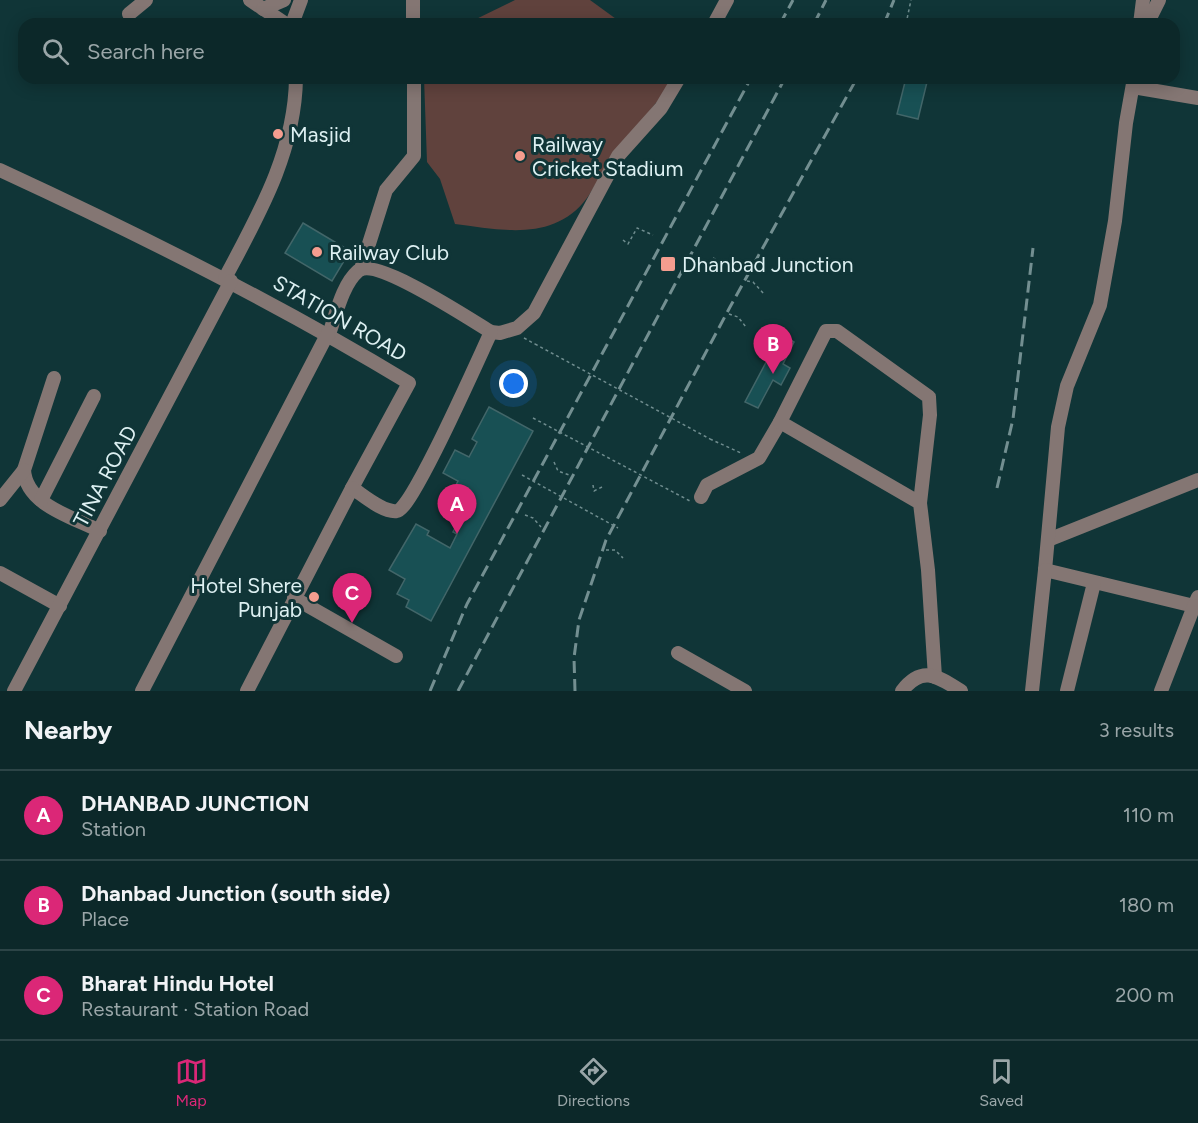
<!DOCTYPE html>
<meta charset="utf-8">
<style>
body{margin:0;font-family:Figtree,sans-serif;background:#1a3435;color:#f1f3f6}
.you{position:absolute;left:514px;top:384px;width:21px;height:21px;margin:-15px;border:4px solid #fff;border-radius:50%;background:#1a73e8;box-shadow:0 0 0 9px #1a73e833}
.badge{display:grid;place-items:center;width:39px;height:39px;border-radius:50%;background:#db2777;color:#fff;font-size:20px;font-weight:700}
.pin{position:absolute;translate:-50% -50px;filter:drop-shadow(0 2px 3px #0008)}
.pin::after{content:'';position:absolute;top:32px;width:21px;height:18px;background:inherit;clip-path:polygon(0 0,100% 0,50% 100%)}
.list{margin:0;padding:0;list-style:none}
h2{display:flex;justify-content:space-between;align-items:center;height:78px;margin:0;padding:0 24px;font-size:26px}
h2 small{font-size:20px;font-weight:400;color:#9aa6a8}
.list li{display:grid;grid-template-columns:39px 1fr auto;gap:18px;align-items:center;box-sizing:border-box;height:90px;padding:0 24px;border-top:2px solid #2c4446}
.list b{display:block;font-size:22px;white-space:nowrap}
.list p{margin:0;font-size:20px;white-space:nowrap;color:#9aa6a8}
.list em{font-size:20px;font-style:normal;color:#9aa6a8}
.icon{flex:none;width:33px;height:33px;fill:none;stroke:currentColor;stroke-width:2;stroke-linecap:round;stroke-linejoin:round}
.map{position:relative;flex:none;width:1198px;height:691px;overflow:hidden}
.search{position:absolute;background:#0c2829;box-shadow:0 3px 15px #0003;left:18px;right:18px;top:18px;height:66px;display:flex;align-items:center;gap:15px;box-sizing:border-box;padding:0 21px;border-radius:18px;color:#9aa6a8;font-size:22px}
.sheet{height:348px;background:#0c2829}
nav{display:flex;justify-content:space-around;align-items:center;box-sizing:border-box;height:84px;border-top:2px solid #2c4446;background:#0c2829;font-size:16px;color:#9aa6a8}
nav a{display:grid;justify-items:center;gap:3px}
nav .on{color:#db2777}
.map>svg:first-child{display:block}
</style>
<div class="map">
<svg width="1198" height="691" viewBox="0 0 1198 691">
<rect width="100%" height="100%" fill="#103537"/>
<g fill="#60423d">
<polygon points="515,0 590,0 623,24 466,24"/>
<path d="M424,78h250c-19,30 -45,55 -65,84 -8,11 -14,25 -22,36 -33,44 -85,32 -132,26l-15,-45 -13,-17z"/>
</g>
<g fill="#185054" stroke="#426669" stroke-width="1.5">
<polygon points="906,78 928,78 918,119 897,114"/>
<polygon points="303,223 350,251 332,281 285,253"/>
<polygon points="781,334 794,342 783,364 790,368 781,385 773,380 758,408 745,402"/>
<polygon points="489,407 533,431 431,621 406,607 409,600 397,594 405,579 389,570 416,524 429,531 427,535 450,548 457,534 453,532 470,500 453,491 458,481 443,473 455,450 469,457 477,442 472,439"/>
</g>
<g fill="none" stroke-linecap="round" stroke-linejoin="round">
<g stroke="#708d8f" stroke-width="1.5" stroke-dasharray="3 3" stroke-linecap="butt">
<polyline points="906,24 911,0"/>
<polyline points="623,240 628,244 637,228 653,235"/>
<polyline points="713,258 727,264"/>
<polyline points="747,281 753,282 764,294"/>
<polyline points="729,314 738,317 746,327"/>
<polyline points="524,338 535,344"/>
<polyline points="710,439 741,453"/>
<polyline points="554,462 558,471 569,475"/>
<polyline points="593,485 594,491 602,487"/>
<polyline points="525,515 533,518 541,527"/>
<polyline points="606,550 615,550 623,558"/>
</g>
<g stroke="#847673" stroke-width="14">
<polyline points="250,0 286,24"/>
<polyline points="413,0 413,24"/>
<polyline points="263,9 284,0"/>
<polyline points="129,14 146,0"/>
<polyline points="292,24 301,0"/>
<polyline points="714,24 727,0"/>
<polyline points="1140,24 1143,0"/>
<polyline points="1147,24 1159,0"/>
<polyline points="1133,87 1198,98"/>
<path d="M0,170c141,65 277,133 409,213l-57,105 -105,203"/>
<polyline points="361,269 386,190 414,156 414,78"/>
<path d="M225,278c34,-64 70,-126 71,-200"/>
<path d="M329,334c7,-19 13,-49 29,-63 18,-14 113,49 133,61l9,1 17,-5 17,-15 84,-157 43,-48 18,-30"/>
<path d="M54,378l-30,92c2,35 49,47 76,61"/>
<path d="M352,488c11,7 31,25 45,23 15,-1 83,-156 94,-179"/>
<polyline points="701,497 707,485 759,458 780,422"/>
<polyline points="0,500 24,470"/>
<polyline points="41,500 94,396"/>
<polyline points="920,503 780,422 826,331 837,331 929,397 930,415 920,503 928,570 935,677"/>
<polyline points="1048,540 1198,480"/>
<polyline points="1045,570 1058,427 1067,386 1100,305 1115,221 1126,123 1134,78"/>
<polyline points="0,573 60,606"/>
<polyline points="294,598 396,656"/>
<polyline points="678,653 745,691"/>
<polyline points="14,691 231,281"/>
<polyline points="142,691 328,333"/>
<path d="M902,691c20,-26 35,-15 59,0"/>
<polyline points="1032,691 1045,570 1194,606 1198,597"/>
<polyline points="1067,691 1094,583"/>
<polyline points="1161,691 1194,606 1198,607"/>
</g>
<g stroke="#738f91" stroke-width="3" stroke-dasharray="12 6" stroke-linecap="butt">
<polyline points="780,24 793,0"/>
<polyline points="814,24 826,0"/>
<polyline points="884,24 894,0"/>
<polyline points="997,488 1013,419 1033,248"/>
<polyline points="430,691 467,604 751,78"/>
<polyline points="458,691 785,78"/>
<polyline points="575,691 574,658 579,620 606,540 730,307 857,78"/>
</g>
<g stroke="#708d8f" stroke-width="1.5" stroke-dasharray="3 3" stroke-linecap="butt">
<polyline points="535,344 710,439"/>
<polyline points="533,418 690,501"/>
<polyline points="522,475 618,528"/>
</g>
</g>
<g fill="#f59d8f" stroke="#103537" stroke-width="2">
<circle cx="278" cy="134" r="6"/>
<circle cx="520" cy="156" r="6"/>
<circle cx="317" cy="252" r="6"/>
<rect x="660" y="256" width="16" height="16" rx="3"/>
<circle cx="314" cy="597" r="6"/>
</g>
<g text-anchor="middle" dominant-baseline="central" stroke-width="6" stroke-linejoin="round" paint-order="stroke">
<g font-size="21" fill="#ddf0f2" stroke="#103537" text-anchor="start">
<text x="290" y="134">Masjid</text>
<text x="532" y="144">Railway<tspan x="532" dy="24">Cricket Stadium</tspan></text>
<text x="329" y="252">Railway Club</text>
<text x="682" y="264">Dhanbad Junction</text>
<text x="302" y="585" text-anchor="end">Hotel Shere<tspan x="302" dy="24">Punjab</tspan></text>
</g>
<g font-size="21" fill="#ddf0f2" stroke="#103537">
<text transform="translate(340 318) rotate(30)">STATION ROAD</text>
<text transform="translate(105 476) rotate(-62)">TINA ROAD</text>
</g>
</g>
</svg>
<div class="you"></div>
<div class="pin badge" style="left:457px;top:534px">A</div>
<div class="pin badge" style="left:773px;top:374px">B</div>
<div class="pin badge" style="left:352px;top:623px">C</div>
<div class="search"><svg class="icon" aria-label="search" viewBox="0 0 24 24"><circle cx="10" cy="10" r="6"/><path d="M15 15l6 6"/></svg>Search here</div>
</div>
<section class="sheet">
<h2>Nearby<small>3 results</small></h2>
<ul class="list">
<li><span class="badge">A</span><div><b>DHANBAD JUNCTION</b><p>Station</p></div><em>110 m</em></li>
<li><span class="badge">B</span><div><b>Dhanbad Junction (south side)</b><p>Place</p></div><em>180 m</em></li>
<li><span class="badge">C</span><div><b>Bharat Hindu Hotel</b><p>Restaurant · Station Road</p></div><em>200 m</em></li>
</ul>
</section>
<nav>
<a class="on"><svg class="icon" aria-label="map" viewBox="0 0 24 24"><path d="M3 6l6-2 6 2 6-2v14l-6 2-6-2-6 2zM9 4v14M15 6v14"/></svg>Map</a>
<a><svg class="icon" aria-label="directions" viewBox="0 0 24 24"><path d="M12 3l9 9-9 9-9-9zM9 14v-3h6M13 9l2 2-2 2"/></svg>Directions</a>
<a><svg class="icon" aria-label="saved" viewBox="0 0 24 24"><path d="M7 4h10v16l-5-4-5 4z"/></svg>Saved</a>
</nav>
